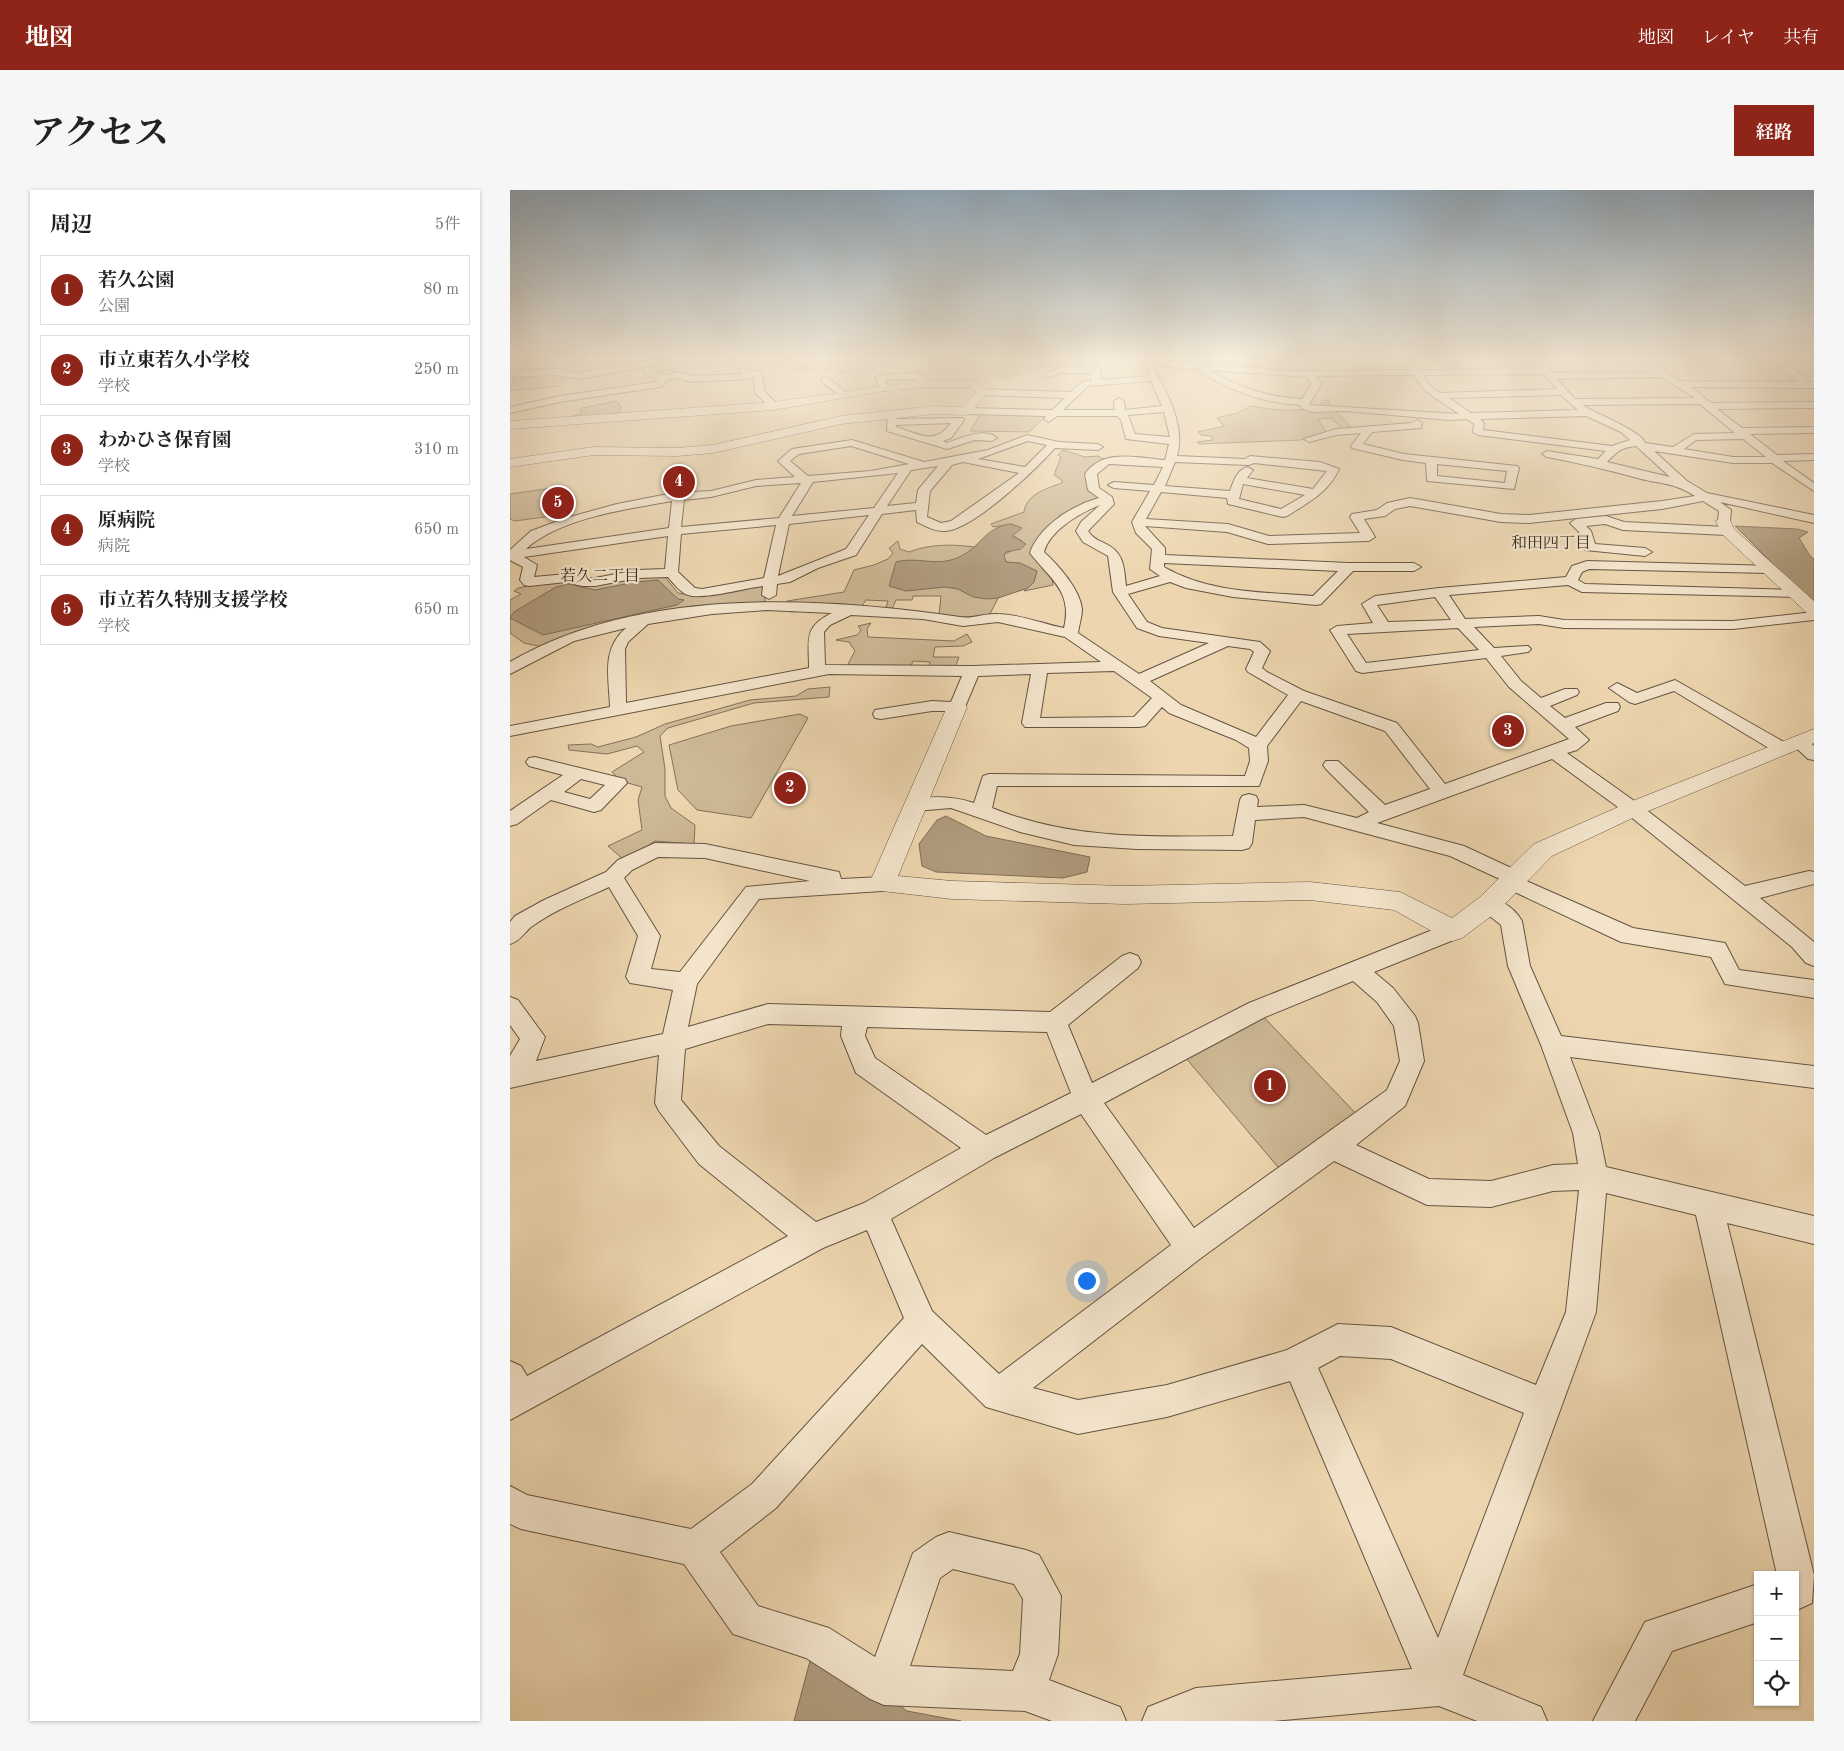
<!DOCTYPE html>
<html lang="ja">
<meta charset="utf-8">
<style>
body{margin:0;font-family:"Old Standard TT","Noto Serif JP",serif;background:#f6f6f6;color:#222}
.controls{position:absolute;right:15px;bottom:15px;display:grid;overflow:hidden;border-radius:0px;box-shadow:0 1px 4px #0004}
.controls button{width:45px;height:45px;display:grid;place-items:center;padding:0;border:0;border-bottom:1px solid #e0e0e0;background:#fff;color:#222;font:25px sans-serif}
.you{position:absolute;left:576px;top:1090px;width:18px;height:18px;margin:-12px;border:4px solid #fff;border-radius:50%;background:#1a73e8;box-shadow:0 0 0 8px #1a73e833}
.badge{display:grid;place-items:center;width:32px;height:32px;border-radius:50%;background:#8f2418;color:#fff;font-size:16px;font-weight:700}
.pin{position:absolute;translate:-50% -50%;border:2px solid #fff;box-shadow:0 1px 5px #0006}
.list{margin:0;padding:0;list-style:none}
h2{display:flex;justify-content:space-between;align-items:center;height:65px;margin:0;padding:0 20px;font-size:21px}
h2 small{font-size:16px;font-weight:400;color:#767676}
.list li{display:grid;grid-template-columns:32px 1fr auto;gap:15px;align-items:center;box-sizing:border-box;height:70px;margin:0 10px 10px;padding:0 10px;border:1px solid #e0e0e0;border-radius:0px}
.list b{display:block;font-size:19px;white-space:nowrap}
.list p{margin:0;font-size:16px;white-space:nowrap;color:#767676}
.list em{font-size:16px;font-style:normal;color:#767676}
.icon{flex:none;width:28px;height:28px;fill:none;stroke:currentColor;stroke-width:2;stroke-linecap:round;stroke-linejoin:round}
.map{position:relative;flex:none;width:1304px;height:1531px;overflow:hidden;border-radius:0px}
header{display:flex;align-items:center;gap:30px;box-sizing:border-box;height:70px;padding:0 25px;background:#8f2418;color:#fff}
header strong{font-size:24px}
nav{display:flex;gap:28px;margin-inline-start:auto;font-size:18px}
.intro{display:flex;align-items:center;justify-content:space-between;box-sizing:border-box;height:120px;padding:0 30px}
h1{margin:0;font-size:35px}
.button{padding:12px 22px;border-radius:0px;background:#8f2418;color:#fff;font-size:18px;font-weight:700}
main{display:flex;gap:30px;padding:0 30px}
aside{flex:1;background:#fff;border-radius:0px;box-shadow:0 1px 4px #0004}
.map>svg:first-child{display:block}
</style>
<header>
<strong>地図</strong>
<nav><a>地図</a><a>レイヤ</a><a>共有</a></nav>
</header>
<div class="intro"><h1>アクセス</h1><a class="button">経路</a></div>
<main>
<aside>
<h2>周辺<small>5件</small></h2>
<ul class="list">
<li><span class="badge">1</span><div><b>若久公園</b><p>公園</p></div><em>80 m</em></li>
<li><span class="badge">2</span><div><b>市立東若久小学校</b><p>学校</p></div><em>250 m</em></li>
<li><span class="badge">3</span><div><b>わかひさ保育園</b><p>学校</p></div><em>310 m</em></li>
<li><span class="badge">4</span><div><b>原病院</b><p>病院</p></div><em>650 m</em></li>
<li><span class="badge">5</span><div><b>市立若久特別支援学校</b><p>学校</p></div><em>650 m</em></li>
</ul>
</aside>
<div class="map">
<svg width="1304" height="1531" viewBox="0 0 1304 1531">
<rect width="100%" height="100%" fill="#edd6af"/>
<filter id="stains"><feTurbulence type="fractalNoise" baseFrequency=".004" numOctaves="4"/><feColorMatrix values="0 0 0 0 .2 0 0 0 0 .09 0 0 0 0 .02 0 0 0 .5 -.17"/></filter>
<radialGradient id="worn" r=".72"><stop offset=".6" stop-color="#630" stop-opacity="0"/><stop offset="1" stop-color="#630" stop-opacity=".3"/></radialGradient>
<g fill="#ceb996" stroke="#83715a">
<polygon points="3,167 97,167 0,174 0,168"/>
<polygon points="267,167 296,167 292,175 298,173 301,168 327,167 328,169 302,180 282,181 282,177 263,176 285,169 258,170"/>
<polygon points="329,167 386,167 360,180 328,183 328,180 312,180 330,170"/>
<polygon points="536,167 568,167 575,173 540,175 495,188 480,184 483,180 480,178 487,174"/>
<polygon points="6,184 47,184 59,187 50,196 0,201 0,195 3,195 3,188"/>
<path d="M813,210h6l2,6 22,23 -9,1 -13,-12 -13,1 8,13 -25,8 -102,4 -2,-2 16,-2 -2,-4 -10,-1 -3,-3 26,-6 -7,-8 21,-5 13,-7c23,4 45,7 69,0z"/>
<polygon points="106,211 112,217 106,225 58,228 72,223 70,220 72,218"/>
<polygon points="471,224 530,225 535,227 519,242 460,241"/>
<path d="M553,260l22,7 14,-1 1,2 8,1 -15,6 -7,9 2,17 13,7 2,6 -3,3 -15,-5 -25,13 -29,33 21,29 1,8 -29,6 10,-9 -21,-19 -7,-1 -3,-7 10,-5 9,-9 -10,-6 10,-7 -11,-4 -18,3 -2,-3 33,-12c2,-18 24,-24 38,-29v-3l-8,-5 7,-18 -3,-2z"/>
<polygon points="49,297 42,326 5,331 0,329 0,304"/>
<path d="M388,351l2,8 9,3c20,-8 44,-8 65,-5l24,51 -8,16c-18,5 -33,5 -51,1l2,-19h-28l-1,4h-16l-4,9 -6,-1 2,-7 -22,-1 -7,10 -25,4 -19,-4 -24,2 -4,-11 57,-9 10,-22 20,-5 14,-6 5,-6 -4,-5z"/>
<polygon points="154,386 168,403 180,405 255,394 255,412 182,416 63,443 33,457 14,453 0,443 0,410 11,404 4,401 8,398 48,390"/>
<polygon points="361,433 357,439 358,447 444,451 457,444 462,452 453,456 425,457 423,467 449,467 445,478 419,477 420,472 403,471 400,478 344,476 338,474 345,461 339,452 326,450 347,445 351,440 348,436"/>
<polygon points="320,497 319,507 244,513 158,538 150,546 155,579 155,606 161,618 185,635 184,654 145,651 115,671 98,656 132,640 128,610 132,597 111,591 102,582 134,562 127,556 97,564 59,560 58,555 81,554 88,557 126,547 155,534 240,510 286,506 298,499"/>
<polygon points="290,524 298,528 241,628 187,620 168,600 159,555 221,536"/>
<polygon points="747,820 854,932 778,989 670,861"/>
</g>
<g fill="#af9b7d" stroke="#7f6d57">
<path d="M501,334l11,4 -10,8 14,8 -5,5 -15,3 -2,3 2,7 14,1 17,8 -3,11 -6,6 -30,10 -11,1 -14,-2 -15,-8 -13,-2 -39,4 -17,-5 7,-24c20,-6 40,5 61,-4 24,-10 27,-31 54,-34z"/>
<polygon points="1225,336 1287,339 1298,342 1289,348 1300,366 1304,369 1304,411 1288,399"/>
<polygon points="148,390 168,409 174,410 167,415 33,445 0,428 4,422 46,397 59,394 85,400 125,392"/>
<polygon points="436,626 476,646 580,667 577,682 553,688 426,682 412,676 409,654 427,630"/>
<polygon points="305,1452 397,1521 451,1531 284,1531"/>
</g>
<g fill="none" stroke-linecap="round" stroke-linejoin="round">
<defs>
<g id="minor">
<path d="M192,167c18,0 37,-2 48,14h11l4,21 14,14 -8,2 -16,-15 -1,-17 -5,3 -58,3 -13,-4 -12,2 -3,6 -3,1 -100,15 -50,11v-6l50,-11 96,-14 1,-3 -13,-6v-4zM208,168l21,10 4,6 -51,2 -13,-4 -16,3 -7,-3z"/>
<polygon points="294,167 303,167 292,177 286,177 286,173"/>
<polygon points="486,167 504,167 483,173 479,170"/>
<polygon points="596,167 611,167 600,170"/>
<path d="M654,167l3,1v3l128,10 115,-1 -9,-13h8l10,13 127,-2 7,5 101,-1 -19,-15h9l36,24 119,1 -15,-12v-4h30v6l-18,-1 14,11h4v6l-123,-1 20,16 103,-1v6l-97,1 25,19 72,-1v6l-64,1 27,21 37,-1v6l-31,1 31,22v8l-42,-28h-39l-79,-12 33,30 20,12 107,22v8l-94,-21 11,8 -1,11 -6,4 -6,-4 1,-10 -16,-10 -41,8 -133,14 -28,-1 -91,-16 -15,3 -10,7 -21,3 11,18 -6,4 -101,3 -41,-12 -82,-6 20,22v7l184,8h65l7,4 -7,4h-61l-32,33 -5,1 -83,-8 -47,-9 -16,-6 -42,12 19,28 15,6 98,14 10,9 -8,17 5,4 37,19 93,32 48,61 124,-45 -60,-52 -23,-29 -124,15 -6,-2 -26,-41 7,-4 36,-3 -11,-19 13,-8 64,-8 127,-11 6,-11 15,-5 187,5 2,3 -7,4 -180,-4 -7,3 -4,8 7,4 210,6 7,4 -2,3 -218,-5 -14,-7 -119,10 16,24 74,-3 25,4 169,1 81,-9v8l-81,9 -169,-1 -25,-4 -65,3 20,21 34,-2 3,3 -3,3 -27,4 20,25 20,17 24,-9h12l2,3 -2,3 -27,11 15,12 41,-15h12l2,4 -2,4 -43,16 14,13 -12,10 -10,3 73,52 105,81 64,-15 5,1v12l-54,14 54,44v24l-8,-3 -14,-16 -166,-134 -74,-54 -175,64 87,23 58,27 2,7 109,48 92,15 14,27 75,10v18l-89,-14 -14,-27 -90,-15 -117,-55 -2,-7 -52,-24 -146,-39 -49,3 -3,23 -3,5 -7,2 -105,-1 -63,-4 -54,-13 -69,-24 -36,3 -7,-2 -2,-4 2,-4c23,-6 44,-5 66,2l9,-27 6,-2 256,2 5,-15 -1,-13 -13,-8 -67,-27 -7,-6 -17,19 -6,1h-114l-3,-4 9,-49 -53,2 -13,31 -2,4h-31l-51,8 -6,-1 -2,-4 2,-4 6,-1 51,-8 19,1 11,-26 -133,-2 -319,62v-10l100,-19c-1,-30 -9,-58 16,-79l-52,13 -64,33v-12c128,-75 308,-66 450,-45 12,2 25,-4 38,-3 21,0 45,10 66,14 9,-37 -14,-49 -34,-75 9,-27 43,-48 69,-55l-11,-8 -3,-16c18,-26 53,-16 80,-14l4,-16 -43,-5 -5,-19 -4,-4h-60l-8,6 -5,-3 2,-3 -80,-2 -5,-3 5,-3 86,2 13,-12 -84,-3 -5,-3 5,-3 90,3 11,-10 9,-1 1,-8h-30l-15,4v-4l14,-6h36l4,3 -1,10 49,-4 -3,-11zM648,176l41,3 1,3c32,19 62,31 100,33l1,3 11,4 33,-1 104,9 18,-1 7,5 -1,8 5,3 128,16 -8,8 -51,-8 -5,3 5,3c32,6 62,13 94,22 22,5 34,4 54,17l-33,5 -133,14 -28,-1 -91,-16 -23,5 -10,7 -25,4 -2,3 10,16 -91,3 -41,-12 -82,-5 15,-27 66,6 1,6 55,13 4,-1c22,-14 41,-23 52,-47l-19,-7 -70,-6 -5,3 -68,-3c9,-30 -10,-62 -23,-88zM699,180l97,7 5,7 -9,15c-35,-2 -62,-11 -93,-29zM1034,184l13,15 -117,4 -9,-6 -8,-12zM904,185l11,16 34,23 -150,-9 12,-21 -6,-8zM1151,187l34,21 -120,1 -18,-20zM641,191l11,25 -37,4 -1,-9 -5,-3 -5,3 1,9h-52l25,-24zM1051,205l17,15 -107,3 -22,-15zM1190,214l35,29 -41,1 -21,13 -28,-4c-2,-11 -50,-30 -63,-38zM654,222l6,25 -35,-3 -7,-19zM1076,226l35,16 9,8 -18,6 -129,-16 1,-7 -4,-4zM1233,249l23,18h-33l-49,-8 12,-9zM1126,256l34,31 -63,-15c11,-11 13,-14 29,-16zM665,272l74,3 5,-2 73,8 -14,18 -66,-11 6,-8 -6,-3c-10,3 -14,15 -17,24l-65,-5zM599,274l54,3 -9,18 -40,-3 -6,3 6,3 36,3 -18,31 4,11 16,16 -2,20 10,7 -34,10c-2,-20 -2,-34 -22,-43 -7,-3 -12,-6 -16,-12l26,-27 -2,-7 -13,-9 -2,-14zM733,294l62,11 -24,14 -42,-10zM590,315l-19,17 -5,9 7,11 25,14 5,36 24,36 22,8 50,7 -70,31 -61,-41c1,-8 4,-16 4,-24 -2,-20 -24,-44 -38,-57 6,-22 36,-39 56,-47zM654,373l174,8 -25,25c-51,-4 -104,-3 -149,-29zM925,407l16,23 -63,2 -11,-17zM256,420l66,3c-29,14 -23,27 -23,55l-183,35 -1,-54 3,-7 20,-18 64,-10zM341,425l72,4 40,7 35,-4 67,15 36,25 -129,4 -147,-1 -1,-33 6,-7zM948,438l21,22 -113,13 -19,-29zM718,456l22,3 4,3 -8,17 2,3 40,23 -32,42 -75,-32 -31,-24zM604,481l38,27 -18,19 -94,1 7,-45zM791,511l84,30 45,58 -45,16 -47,-44h-12l-3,4 3,4 43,43 -12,6 -53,-13 -47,2 1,-7 -2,-4 -7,-2 -7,2 -2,4 -7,36c-84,1 -161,4 -241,-28l5,-22h262l9,-25 -1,-15z"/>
<polygon points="152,168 155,169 155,173 69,189 47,185 0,187 0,181 47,179 69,183"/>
<polygon points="409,183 412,184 418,194 416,196 410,196 406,189 375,190 379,198 374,201 371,200 365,188 369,185"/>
<polygon points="312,188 318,188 338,204 330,206 312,192"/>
<path d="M378,222h6l2,7 67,-1 1,2 -13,18 -8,3 4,2c14,-5 38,-16 50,-5l-5,3 -17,-1 -28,9 -60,-18zM441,233c-17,23 -31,11 -55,4v-2z"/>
<path d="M907,230l5,3 -1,5 -49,4 -9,12 41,10 113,12 2,2 -5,21 -87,-8 -1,-18 -23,-3 -51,-12 -1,-2 10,-13 -25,2 -27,7 -5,-3 32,-10 76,-6zM927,274l70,7 -2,12 -68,-7z"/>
<path d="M517,245l32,7 39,2 5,3 -5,3 -43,-2c-20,22 -80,80 -109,83 -11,1 -20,-5 -29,-9l-1,-12 -34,4 -26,41 -38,13 -28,14 -13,2 -1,11 -7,4 -7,-4 1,-9c-17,2 -61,14 -75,9 -7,-2 -15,-12 -20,-18l-31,1 -42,8h-13l-16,-4 -37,4 -5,-1 -4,-5 3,-13 -13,-7v-10l21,-19 35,-13 51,-14 56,-11 38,-2 45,-11 39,-3 -17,-16 14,-12 60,-9 72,22 64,-12zM518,251l19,4 -22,22 -47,-8zM341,256l58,18 -38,7 -63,5 -18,-15 9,-7zM453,272l56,11 -68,48 -10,2 -14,-6 3,-26 22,-26zM428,276l-20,24 -2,13 -29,3 24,-36zM388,283l-24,35 -82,8 21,-34zM291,293l-22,35 -98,9 3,-27 27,-3 45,-11zM162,311l-3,27 -143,21c34,-31 101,-40 146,-48zM359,325l-23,34 -68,27 11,-52zM266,335l-12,53 -62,11 -7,-1 -17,-16 3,-38zM158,346l-3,33 -28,1 -42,8h-13l-16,-4 -32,3 3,-12 -13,-8z"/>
<polygon points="1096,326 1114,332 1217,337 1223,341 1217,345 1113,340 1095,334 1076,336 1081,341 1085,354 1135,358 1142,362 1135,366 1075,360 1069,342 1060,333 1066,329"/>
<polygon points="1165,490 1279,555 1282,559 1279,563 1267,563 1164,501 1125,514 1119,512 1099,498 1107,493 1127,503"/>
<polygon points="1289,547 1295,548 1304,556 1304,570 1298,569 1280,552 1283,548"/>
<path d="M25,567l90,22 2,4 -26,27 -7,2 -43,-12 -34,24 -7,2v-15l53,-36 -34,-9 -3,-4 3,-4zM71,589l24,6 -15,14 -26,-7z"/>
<path d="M145,653l50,1 134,28 2,7 41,-2 7,2 3,5 -3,5 -7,2 -123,8 -62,85 -9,43 80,-23 282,8 72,-56 8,-3 8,3 3,6 -3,6 -70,57 24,58 157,-80 196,-78 8,-2 8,2 3,6 -3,6 -87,35 19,16 22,28 3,7 6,38 -19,45 -49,39 73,34 62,2 62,-16 25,-1 -5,-31 -32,-88 -33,-79 -7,-41 -20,-16 -3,-5 3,-5c15,-5 34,9 41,22l8,45 31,70 253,30v22l-244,-31 29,76 7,34 208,49v28l-87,-21 87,352 -2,28 -13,6 -4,-2v-32h-18l-81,-360 -90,-22 -10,119 -133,363 78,32 6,14h-70l-38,-15 -166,15h-131l6,-14 48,-19 216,-19 -122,-288 -123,36 -89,17 -92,-27 -64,-63 -146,164 -56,44 38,54 71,22 46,29 38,-104 23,-16 13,-5 77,18 13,5 22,41 -3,58 -9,26 71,27 6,14h-74l-27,-10 -141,-6 -14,-6 -64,-41 -73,-24 -49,-70 -163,-35 -11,-5v-38l17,9 164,34 61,-45 152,-166 -37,-88 -44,18 -313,172v-59l11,5 6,10 261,-140 -89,-72 -40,-53 -4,-8 4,-48 -149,33v-32l10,-17 -10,-14v-28l8,3 27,37 -9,24 127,-27 10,-44 -43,-7 -4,-6 12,-41 -29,-49c-26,12 -55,23 -78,40 -8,7 -11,14 -21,17v-22l5,-6 29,-16 62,-28 12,-12zM148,667l47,1 105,23 -64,6 -66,85 -29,-3 9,-33 -36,-58 8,-8zM843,791l24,21 17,24 6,35 -13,29 -193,138 -90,-125 161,-86zM258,834l74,2 -1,10 15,37 105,75 -97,55 -48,19 -97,-76 -38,-46 4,-51zM357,837l180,5 24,61 -85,42 -111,-77 -10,-22zM571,924l90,131 -172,129 -67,-63 -41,-92 103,-61zM824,971l93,44 64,2 62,-16 26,-1 -13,122 -30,73 -145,-58 -53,-3 -51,26 -120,35 -89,15 -45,-12 168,-130zM830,1166l51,3 133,54 -86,225 -120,-270zM443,1379l61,15 9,15 -3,55 -7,17 -103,-5 30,-88z"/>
<polygon points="1248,1394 1248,1432 1162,1461 1125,1531 1083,1531 1135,1432"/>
</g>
<g id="tertiary">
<polygon points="1015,167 1026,167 1041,181 1040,183 1032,183"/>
<polygon points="413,191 462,191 479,200 460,224 456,225 424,224 331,234 203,263 167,266 84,265 0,277 0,269 84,257 167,258 203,255 331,226 424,216 453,217 466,201 460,197 413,197 374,201 264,220 0,239 0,231 264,212"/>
<polygon points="1214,326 1219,328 1224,339 1304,411 1304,425 1298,424 1212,344 1206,331"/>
<polygon points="447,511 454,513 457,517 388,686 442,691 615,696 800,692 890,702 942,728 970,707 1024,654 1115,614 1304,539 1304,553 1131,624 1042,666 988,721 952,748 943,751 934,748 884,720 800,710 615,714 442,709 363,700 359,694 437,517 440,513"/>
</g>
</defs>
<use href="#minor" stroke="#655442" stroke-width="2"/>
<use href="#tertiary" stroke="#655442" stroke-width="1"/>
<use href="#minor" fill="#f3e4cb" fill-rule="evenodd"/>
<use href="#tertiary" fill="#f3e4cb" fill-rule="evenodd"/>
</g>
<linearGradient id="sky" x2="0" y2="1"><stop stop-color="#91aabd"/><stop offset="0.44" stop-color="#f7eddb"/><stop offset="1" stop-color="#f7eddb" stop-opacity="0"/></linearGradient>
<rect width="1304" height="381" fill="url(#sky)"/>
<g text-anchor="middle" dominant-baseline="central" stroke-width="4.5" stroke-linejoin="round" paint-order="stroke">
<g font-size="16" fill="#38291d" stroke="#f3e4cb">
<text x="1041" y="354">和田四丁目</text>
<text x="90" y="387">若久二丁目</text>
</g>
</g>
<rect width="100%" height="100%" filter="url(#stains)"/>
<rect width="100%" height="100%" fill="url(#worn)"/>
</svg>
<div class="controls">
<button>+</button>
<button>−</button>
<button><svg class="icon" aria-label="locate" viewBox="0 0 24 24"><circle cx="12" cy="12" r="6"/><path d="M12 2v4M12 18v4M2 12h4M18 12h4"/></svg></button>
</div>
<div class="you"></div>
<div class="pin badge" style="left:760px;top:896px">1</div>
<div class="pin badge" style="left:280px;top:598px">2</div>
<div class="pin badge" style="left:998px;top:541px">3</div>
<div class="pin badge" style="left:169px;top:292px">4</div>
<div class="pin badge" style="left:48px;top:313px">5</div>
</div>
</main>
